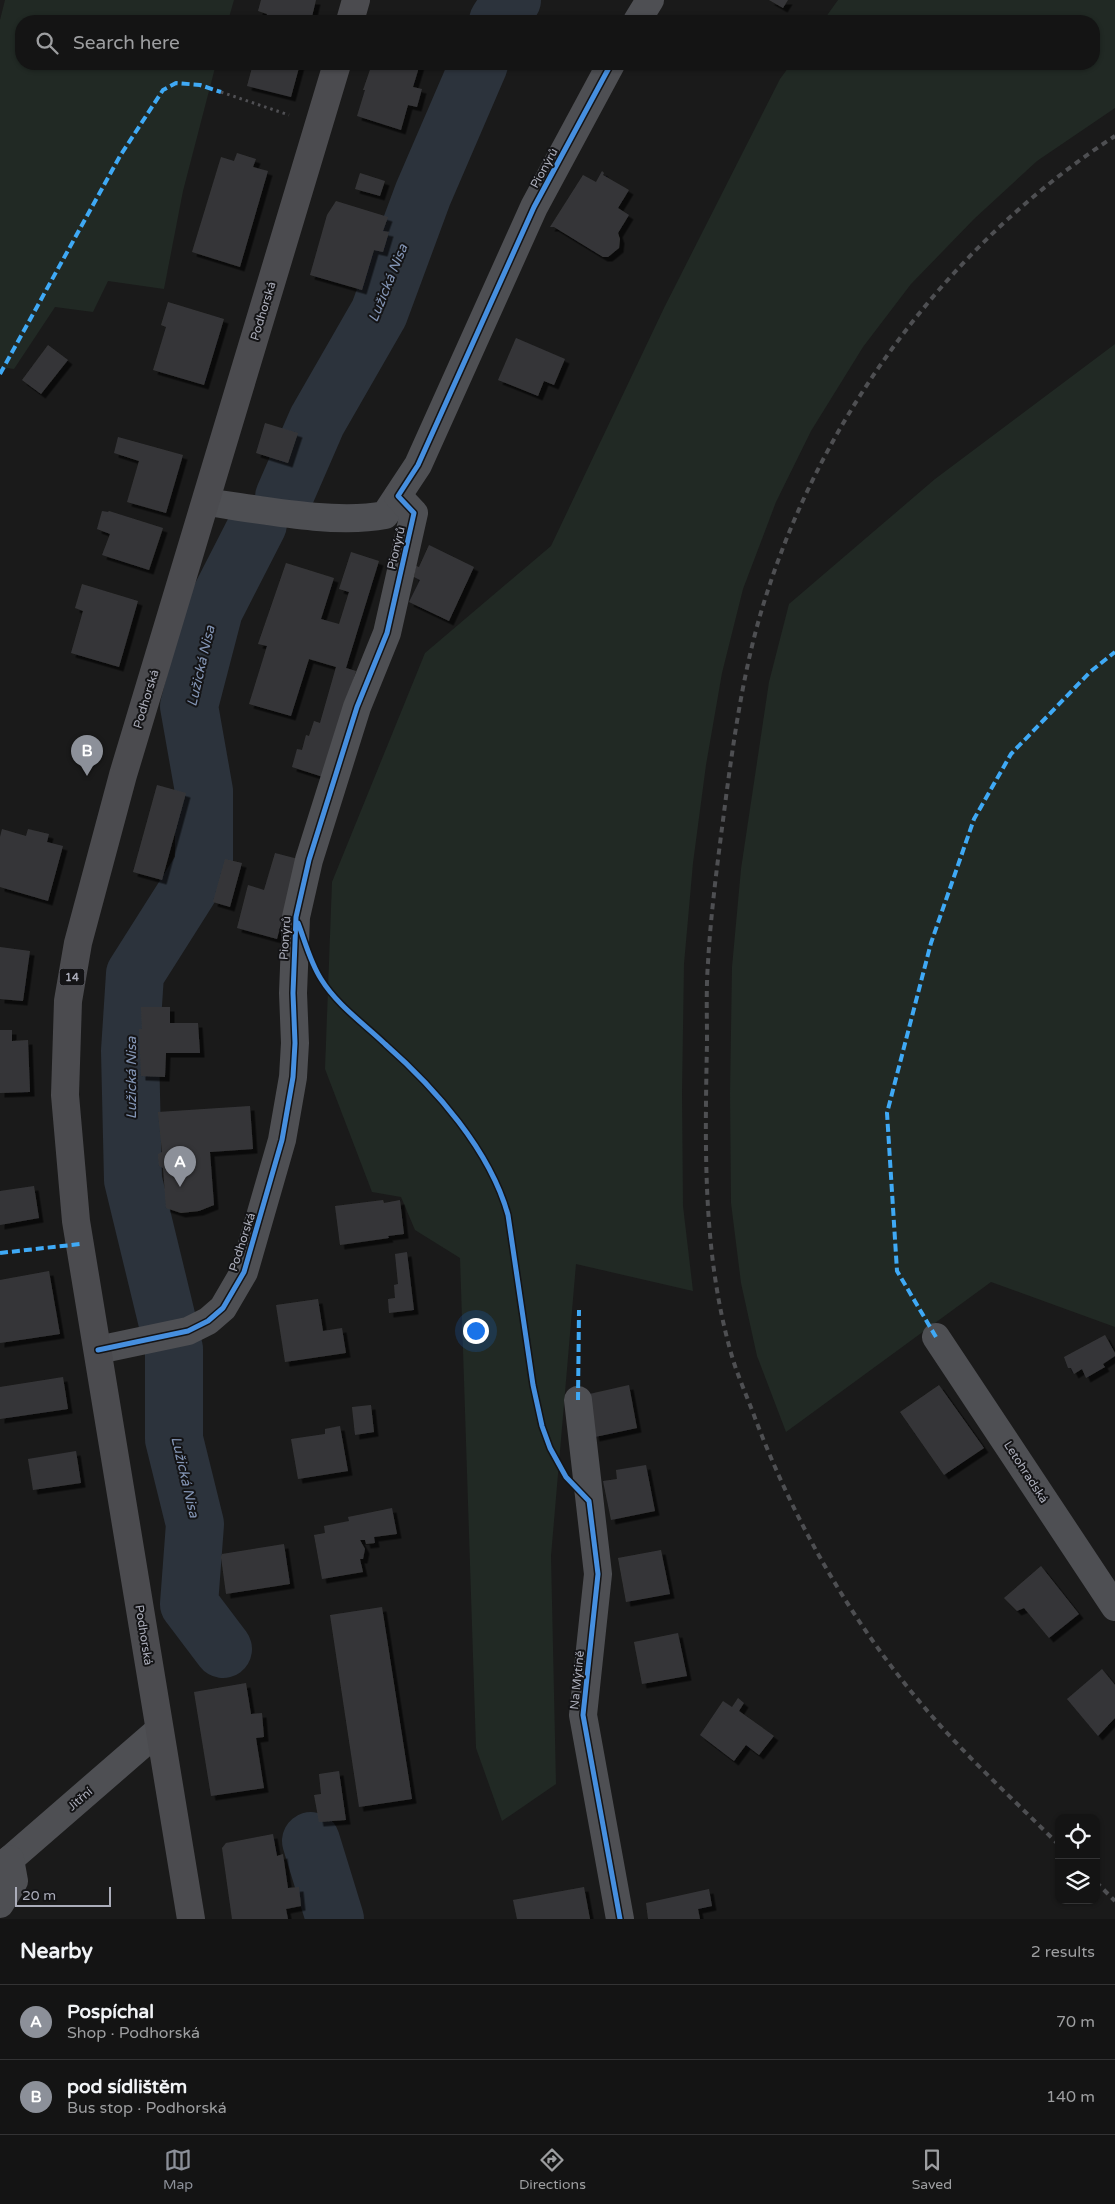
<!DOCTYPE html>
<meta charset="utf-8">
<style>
body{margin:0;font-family:"Varela Round",sans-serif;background:#1d1d1d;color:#f1f3f6}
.controls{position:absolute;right:15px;bottom:15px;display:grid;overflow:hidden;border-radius:10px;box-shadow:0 1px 4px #0004}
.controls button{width:45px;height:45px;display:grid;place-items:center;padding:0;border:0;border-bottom:1px solid #333334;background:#141414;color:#f1f3f6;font:25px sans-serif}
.scale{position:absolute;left:15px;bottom:12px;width:96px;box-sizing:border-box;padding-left:5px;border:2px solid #abadba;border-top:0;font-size:14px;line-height:18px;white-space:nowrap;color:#abadba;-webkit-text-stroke:4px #141416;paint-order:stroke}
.you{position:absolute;left:475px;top:1330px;width:18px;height:18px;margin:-12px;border:4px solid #fff;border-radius:50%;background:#1a73e8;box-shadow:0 0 0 8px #1a73e833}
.badge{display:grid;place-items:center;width:32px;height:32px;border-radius:50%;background:#8c9099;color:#fff;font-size:16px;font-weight:700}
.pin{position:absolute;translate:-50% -41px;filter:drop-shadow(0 1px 2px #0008)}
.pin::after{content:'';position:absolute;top:26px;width:18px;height:15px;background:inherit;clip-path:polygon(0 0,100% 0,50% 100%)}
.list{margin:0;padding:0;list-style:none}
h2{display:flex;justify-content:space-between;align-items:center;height:65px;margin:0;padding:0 20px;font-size:21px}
h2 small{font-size:16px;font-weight:400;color:#9d9ea0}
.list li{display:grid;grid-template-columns:32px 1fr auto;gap:15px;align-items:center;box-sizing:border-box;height:75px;padding:0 20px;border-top:1px solid #333334}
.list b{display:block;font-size:19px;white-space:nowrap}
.list p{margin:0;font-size:16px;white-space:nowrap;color:#9d9ea0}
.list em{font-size:16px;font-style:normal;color:#9d9ea0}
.icon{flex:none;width:28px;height:28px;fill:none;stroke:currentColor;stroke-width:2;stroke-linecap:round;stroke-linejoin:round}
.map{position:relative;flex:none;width:1115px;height:1919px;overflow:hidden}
.search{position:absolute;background:#141414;box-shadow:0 1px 4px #0004;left:15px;right:15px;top:15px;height:55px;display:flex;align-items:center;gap:12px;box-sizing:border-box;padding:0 18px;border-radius:20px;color:#9d9ea0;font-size:19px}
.sheet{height:215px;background:#141414}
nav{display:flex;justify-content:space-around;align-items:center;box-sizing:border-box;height:70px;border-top:1px solid #333334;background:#141414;font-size:14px;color:#9d9ea0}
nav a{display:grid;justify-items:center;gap:2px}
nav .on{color:#8c9099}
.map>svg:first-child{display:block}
</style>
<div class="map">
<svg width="1115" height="1919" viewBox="0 0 1115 1919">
<defs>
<filter id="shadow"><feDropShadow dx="4.5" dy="4.5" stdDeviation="0" flood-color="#0009"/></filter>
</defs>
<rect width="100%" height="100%" fill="#1a1a1a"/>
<g fill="#212924">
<polygon points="5,0 234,0 228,21 21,21 21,64 216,64 183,191 164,289 108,281 93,312 55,307 14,369 0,367 0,20"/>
<polygon points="838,0 1115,0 1115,108 1037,161 974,219 911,284 863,347 811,431 776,502 743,589 722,673 706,765 693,863 684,964 682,1093 683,1206 693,1291 576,1264 551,1556 556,1784 502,1821 476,1748 460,1258 415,1230 401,1197 372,1192 325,1069 332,882 425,653 551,546 664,308 780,79 791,64 1094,64 1094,21 823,21"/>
<polygon points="1115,344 1115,1327 991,1282 786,1432 757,1356 741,1283 731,1203 730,1094 732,967 741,869 769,682 789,604 935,479"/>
</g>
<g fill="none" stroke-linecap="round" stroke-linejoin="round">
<g stroke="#2c333c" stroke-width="58">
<polyline points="498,21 512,0"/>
<polyline points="284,497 317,421 379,313 423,194 479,64"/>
<polyline points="223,1649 189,1604 195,1524 174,1439 174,1349 133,1180 130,1051 135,974 204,865 204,791 189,706 214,610 258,524"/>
<polyline points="311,1841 335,1919"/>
</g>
</g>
<g fill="#363638" filter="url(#shadow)">
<polygon points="261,0 316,0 311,21 265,21 267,14 258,11"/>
<polygon points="769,0 788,0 783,8"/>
<polygon points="253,64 300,64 291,97 247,86"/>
<polygon points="372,64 420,64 413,87 422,89 417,107 408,105 401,130 357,116 365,90 363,90"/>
<polygon points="237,153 256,159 253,167 268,171 240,267 192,252 221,157 234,161"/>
<polygon points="602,171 604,173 603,175 629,190 618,208 629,215 618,233 620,239 619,248 608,257 603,257 554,227 550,227 583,175 596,182"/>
<polygon points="360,173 385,181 380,196 355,189"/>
<polygon points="336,201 388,217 383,231 389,232 383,252 374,250 362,290 310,275 327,215"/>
<polygon points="168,302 224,319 204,385 153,370 166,327 161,325"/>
<polygon points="516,338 565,359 554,385 544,381 538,396 498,380"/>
<polygon points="48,345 68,360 41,394 22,380"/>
<polygon points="265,423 298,433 288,463 256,453"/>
<polygon points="118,437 183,455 166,513 127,502 139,461 114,453"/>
<polygon points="102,511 108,512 109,511 163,528 149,570 102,555 110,534 97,529"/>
<polygon points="429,545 474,567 449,621 409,602 420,580 414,577 416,566 419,567"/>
<polygon points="351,552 379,561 346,668 356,671 323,777 292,767 297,749 302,750 306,735 309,736 314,721 320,723 336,667 309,659 291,716 249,704 267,646 258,644 286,563 334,578 321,619 339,624 349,592 339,589"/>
<polygon points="82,584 138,601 119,667 71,653 83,611 75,608"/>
<polygon points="157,785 186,793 162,880 133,872"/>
<polygon points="2,829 26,836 28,829 49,834 47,842 63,846 48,901 0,887 0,837"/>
<polygon points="275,853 298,859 277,939 237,928 248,885 264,890"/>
<polygon points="225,859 242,863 230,907 213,902"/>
<polygon points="0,947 30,951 23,1001 0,999"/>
<polygon points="141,1007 170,1007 170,1023 198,1023 200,1053 166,1053 165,1077 141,1076 139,1029 142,1029"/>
<polygon points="0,1030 12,1030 12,1041 28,1040 30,1092 0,1093"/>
<polygon points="250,1106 253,1149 210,1152 214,1205 199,1211 181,1213 166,1208 163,1168 159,1166 158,1154 162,1152 158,1112"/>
<polygon points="34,1186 39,1218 0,1225 0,1191"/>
<polygon points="383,1200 384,1203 400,1200 404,1234 388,1236 389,1238 340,1245 335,1206"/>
<polygon points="407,1252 414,1310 389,1313 388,1299 395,1298 394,1285 398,1284 395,1254"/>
<polygon points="49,1271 60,1334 0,1343 0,1280"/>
<polygon points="318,1299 323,1331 342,1328 346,1353 285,1362 276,1305"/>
<polygon points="1105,1335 1115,1353 1115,1356 1103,1364 1105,1367 1086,1378 1082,1369 1074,1374 1071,1368 1068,1368 1064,1357"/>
<polygon points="63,1377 68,1409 0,1419 0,1387"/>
<polygon points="629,1385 637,1428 595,1437 585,1395"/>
<polygon points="939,1385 984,1448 944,1475 900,1412"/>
<polygon points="371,1405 374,1432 355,1435 352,1407"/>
<polygon points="340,1426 348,1471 298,1479 291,1439 325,1434 325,1429"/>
<polygon points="76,1451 81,1483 33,1490 28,1459"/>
<polygon points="646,1465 655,1511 611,1520 603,1481 617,1479 616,1470"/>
<polygon points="392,1508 397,1534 374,1537 375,1543 366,1544 365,1540 360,1540 365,1549 363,1559 360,1559 363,1572 322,1579 314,1535 325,1533 324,1526 349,1521 348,1517"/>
<polygon points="284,1544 290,1584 226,1594 221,1557 222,1554"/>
<polygon points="661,1550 670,1594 626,1602 618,1558"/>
<polygon points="1041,1566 1079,1614 1049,1638 1024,1608 1017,1611 1004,1598"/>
<polygon points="382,1607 412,1799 359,1807 330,1615"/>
<polygon points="678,1633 687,1676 642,1684 634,1642"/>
<polygon points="1102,1669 1115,1685 1115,1718 1098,1736 1067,1699"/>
<polygon points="246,1683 251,1714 262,1713 264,1737 256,1738 264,1788 211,1796 194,1692"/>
<polygon points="738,1698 744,1703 739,1711 774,1736 759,1755 746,1745 734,1761 700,1735 723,1701 732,1707"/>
<polygon points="339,1771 346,1820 319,1822 314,1795 321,1794 319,1774"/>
<polygon points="273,1834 277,1856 283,1854 288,1888 299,1887 301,1906 286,1909 288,1919 232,1919 222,1848 226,1843"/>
<polygon points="584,1887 590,1919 517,1919 513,1900"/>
<polygon points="709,1889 712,1906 698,1909 700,1919 648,1919 646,1903"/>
</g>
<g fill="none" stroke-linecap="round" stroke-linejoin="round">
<polyline stroke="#505054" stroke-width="3" stroke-dasharray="2.5 4" stroke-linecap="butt" points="221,92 289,115"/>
<g stroke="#4e4f53" stroke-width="28">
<polyline points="637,21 650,0"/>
<path d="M206,502c52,7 128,23 179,13l33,-50 116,-258 77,-143"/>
<polyline points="936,1337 1115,1607"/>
<polyline points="98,1350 188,1331 208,1321 223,1308 244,1272 282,1140 293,1077 295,1043 293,993 296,917 309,860 357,707 387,633 414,513 398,496"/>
<polyline points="578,1400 598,1574 583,1715 620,1919"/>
<polyline points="0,1868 159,1730"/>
<polyline points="0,1904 14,1881 10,1859"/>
</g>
<g stroke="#4b4b4f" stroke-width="28">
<polyline points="350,21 356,0"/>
<polyline points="191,1919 76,1221 65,1095 68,1001 78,943 123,775 337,64"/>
</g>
<g stroke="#4e4f52" stroke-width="4" stroke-dasharray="6 5" stroke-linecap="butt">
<path d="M1059,1845c-37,-37 -76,-73 -111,-111 -85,-92 -149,-200 -193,-316 -7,-19 -15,-37 -21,-55 -32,-104 -29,-215 -27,-321 0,-27 -1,-53 1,-79 3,-55 11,-111 18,-166 9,-67 19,-136 40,-201 59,-186 186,-354 349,-460"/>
<polyline points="1096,1882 1115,1901"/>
</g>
<g stroke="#3fa9f5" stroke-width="4" stroke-dasharray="8 4" stroke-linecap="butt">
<polyline points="0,374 120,156 163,90 176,83 200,85 221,92"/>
<polyline points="0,1253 80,1244"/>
<polyline points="936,1337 897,1271 887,1113 931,943 974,819 1011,754 1090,672 1115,652"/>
<polyline points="578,1400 579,1310"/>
</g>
<defs>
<g id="cycleway">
<path d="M298,923c7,18 12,39 23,56 16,26 42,44 64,65 50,44 105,106 123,171l25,170 9,41 8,22 16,29 23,24 9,73 -15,141 37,204"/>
<polyline points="98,1350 188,1331 208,1321 223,1308 244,1272 282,1140 293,1077 295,1043 293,993 296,917 309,860 357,707 387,633 414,513 398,496 418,465 534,207 611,64"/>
</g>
</defs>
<use href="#cycleway" stroke="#141416" stroke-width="8"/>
<use href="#cycleway" stroke="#468fdf" stroke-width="5"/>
</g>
<g text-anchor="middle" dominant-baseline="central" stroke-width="4" stroke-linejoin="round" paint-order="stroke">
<rect fill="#141416" stroke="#7e7f89" stroke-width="1" x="59.5" y="968.5" width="25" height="17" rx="4"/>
<g font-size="11" font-weight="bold" fill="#abadba">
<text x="72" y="977">14</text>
</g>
<g font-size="12" fill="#abadba" stroke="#141416">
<text transform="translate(544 168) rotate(-61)">Pionýrů</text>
<text transform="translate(263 311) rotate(-73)">Podhorská</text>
<text transform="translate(396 548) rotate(-77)">Pionýrů</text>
<text transform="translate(146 699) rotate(-73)">Podhorská</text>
<text transform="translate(285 938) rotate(-86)">Pionýrů</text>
<text transform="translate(242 1242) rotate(-72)">Podhorská</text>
<text transform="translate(1026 1472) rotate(57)">Letohradská</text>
<text transform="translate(144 1635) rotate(81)">Podhorská</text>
<text transform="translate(577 1680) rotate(-84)">Na Mýtině</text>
<text transform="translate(80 1799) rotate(-41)">Jitřní</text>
</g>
<g font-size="14" font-style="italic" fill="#8395b5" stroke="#141416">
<text transform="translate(388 283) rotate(-68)">Lužická Nisa</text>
<text transform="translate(201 666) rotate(-77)">Lužická Nisa</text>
<text transform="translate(131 1078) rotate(-90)">Lužická Nisa</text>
<text transform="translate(185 1477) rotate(77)">Lužická Nisa</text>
</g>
</g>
</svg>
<div class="controls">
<button><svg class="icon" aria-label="locate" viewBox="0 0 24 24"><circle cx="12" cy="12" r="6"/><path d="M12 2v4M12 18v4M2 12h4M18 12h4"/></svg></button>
<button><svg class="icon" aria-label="layers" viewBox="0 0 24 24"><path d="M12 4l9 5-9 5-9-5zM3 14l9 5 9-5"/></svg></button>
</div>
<div class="scale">20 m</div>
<div class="you"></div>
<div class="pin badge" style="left:180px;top:1187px">A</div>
<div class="pin badge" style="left:87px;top:776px">B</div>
<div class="search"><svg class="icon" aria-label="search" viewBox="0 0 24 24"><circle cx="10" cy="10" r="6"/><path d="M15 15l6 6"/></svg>Search here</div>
</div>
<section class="sheet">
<h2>Nearby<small>2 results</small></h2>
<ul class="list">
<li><span class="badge">A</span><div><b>Pospíchal</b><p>Shop · Podhorská</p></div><em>70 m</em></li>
<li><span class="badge">B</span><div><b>pod sídlištěm</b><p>Bus stop · Podhorská</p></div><em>140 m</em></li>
</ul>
</section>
<nav>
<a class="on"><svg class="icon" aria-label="map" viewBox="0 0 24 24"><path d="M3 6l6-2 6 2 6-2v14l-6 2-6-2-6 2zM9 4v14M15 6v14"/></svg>Map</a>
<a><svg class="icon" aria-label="directions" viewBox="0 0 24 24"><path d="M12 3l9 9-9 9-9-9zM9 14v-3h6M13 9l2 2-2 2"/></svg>Directions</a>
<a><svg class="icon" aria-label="saved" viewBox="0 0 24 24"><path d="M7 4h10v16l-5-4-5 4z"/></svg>Saved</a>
</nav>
